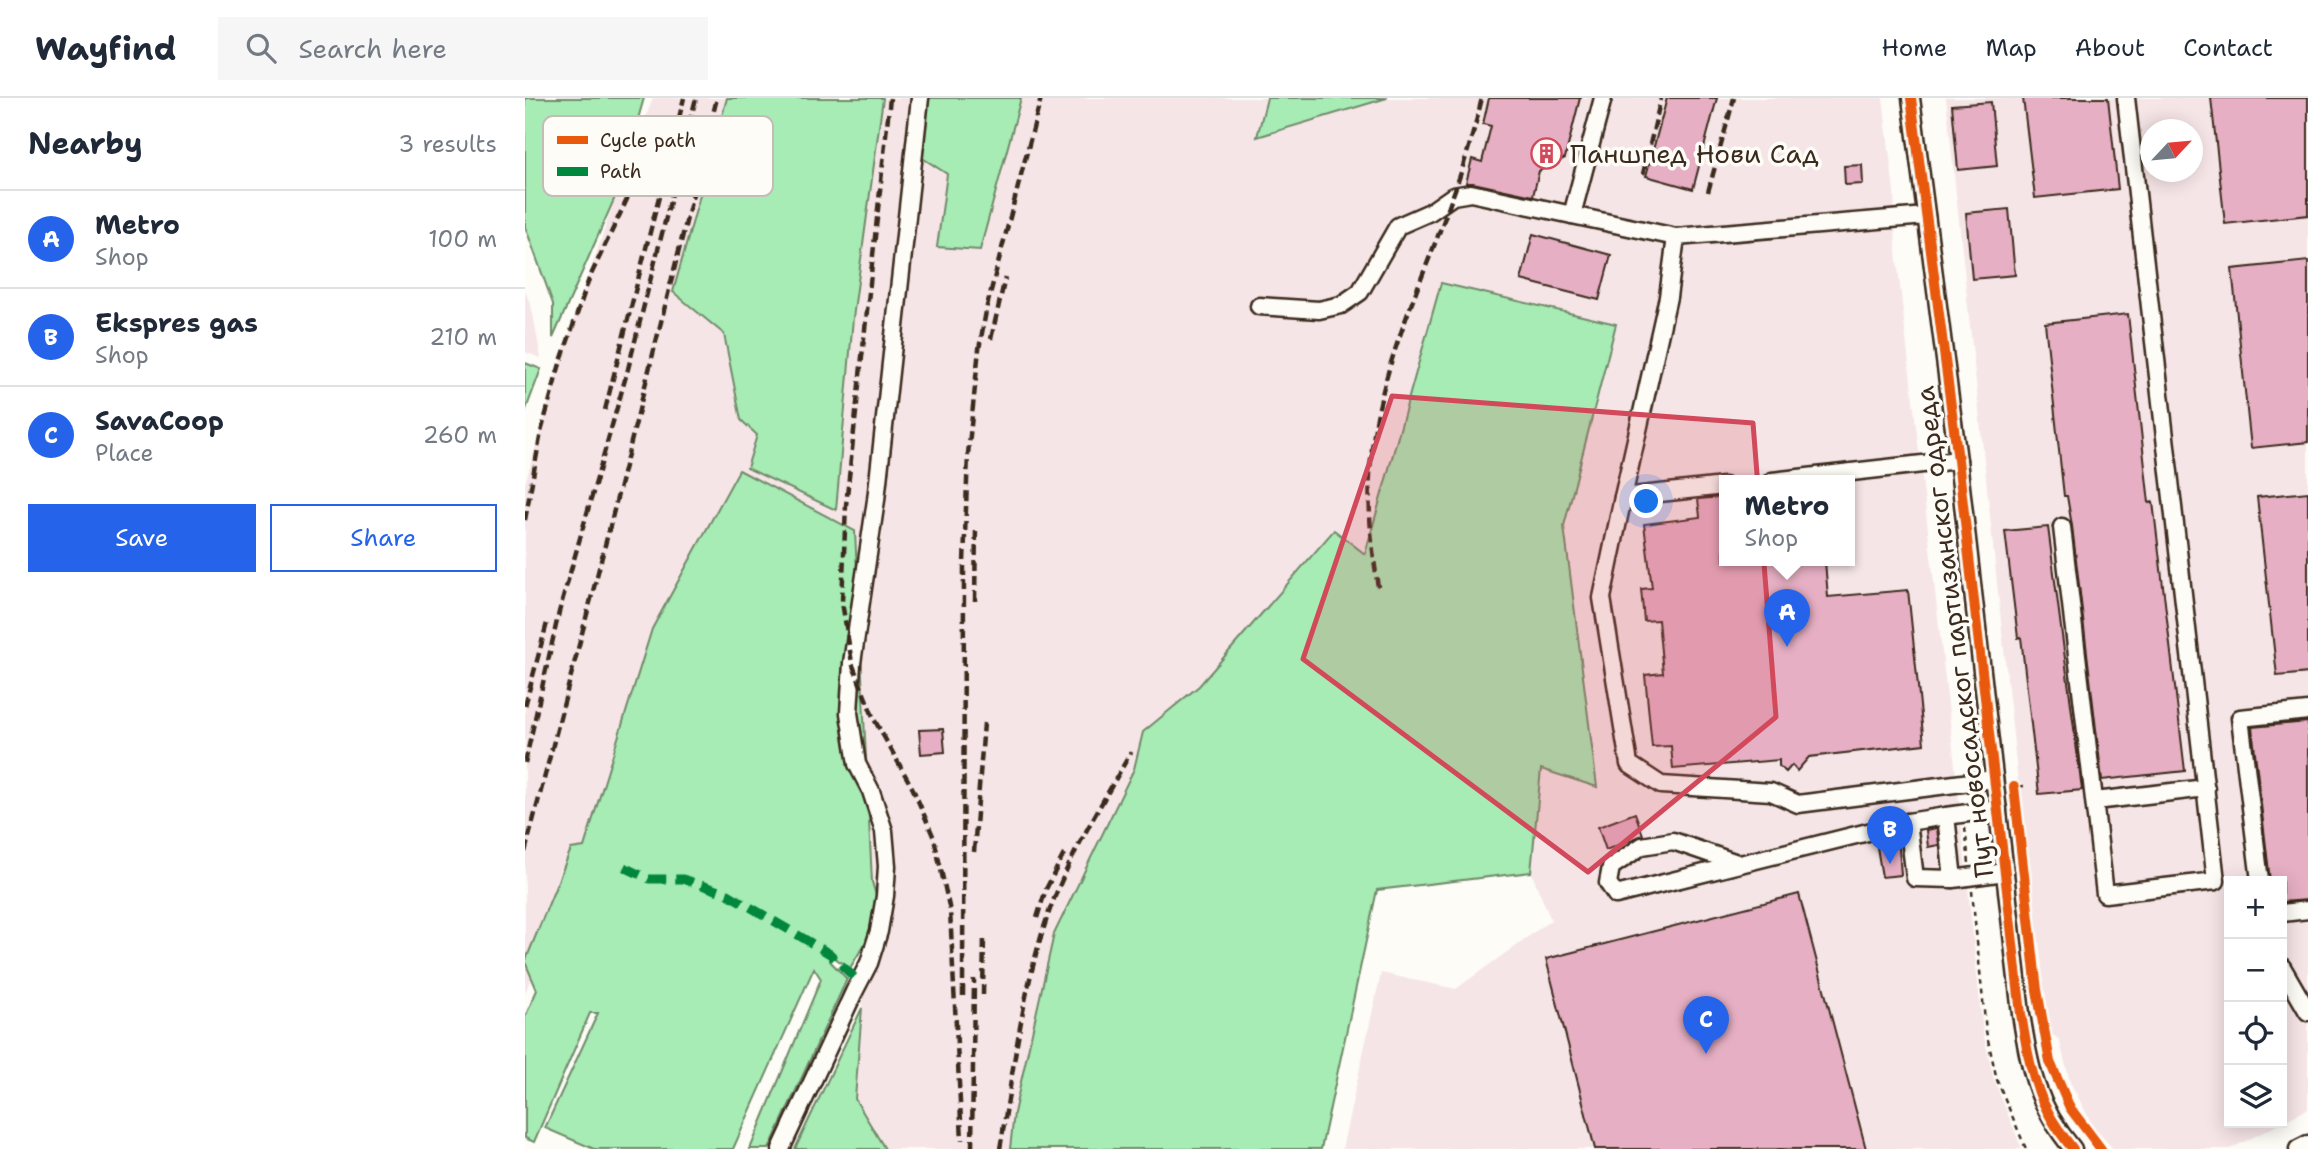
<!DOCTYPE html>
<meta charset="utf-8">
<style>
body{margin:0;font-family:"Shantell Sans",sans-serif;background:#f6f6f7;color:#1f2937}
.controls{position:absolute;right:21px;bottom:21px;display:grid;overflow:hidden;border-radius:0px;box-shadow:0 4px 18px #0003}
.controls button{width:63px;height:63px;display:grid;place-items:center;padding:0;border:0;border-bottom:2px solid #e0e1e3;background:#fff;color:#1f2937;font:35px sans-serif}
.compass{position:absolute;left:1615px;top:21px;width:63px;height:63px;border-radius:50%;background:#fff;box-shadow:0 4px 18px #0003;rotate:64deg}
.you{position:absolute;left:1122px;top:404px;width:24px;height:24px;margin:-18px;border:5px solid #fff;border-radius:50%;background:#1a73e8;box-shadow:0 0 0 10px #1a73e833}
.badge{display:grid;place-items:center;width:46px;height:46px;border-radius:50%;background:#2563eb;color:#fff;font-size:23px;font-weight:700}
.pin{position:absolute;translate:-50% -58px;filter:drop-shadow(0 2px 4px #0008)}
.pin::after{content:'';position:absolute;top:37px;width:24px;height:21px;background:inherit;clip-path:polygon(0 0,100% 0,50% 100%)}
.popup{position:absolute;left:1194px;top:377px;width:136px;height:91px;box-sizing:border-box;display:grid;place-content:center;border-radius:0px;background:#fff;filter:drop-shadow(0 2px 5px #0005);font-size:23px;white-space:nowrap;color:#747a83}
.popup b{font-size:26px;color:#1f2937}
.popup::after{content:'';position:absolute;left:50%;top:100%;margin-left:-14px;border:14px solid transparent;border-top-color:#fff}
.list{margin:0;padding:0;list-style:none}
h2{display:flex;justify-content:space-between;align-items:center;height:91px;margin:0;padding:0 28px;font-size:30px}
h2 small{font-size:23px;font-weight:400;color:#747a83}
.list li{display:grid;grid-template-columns:46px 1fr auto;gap:21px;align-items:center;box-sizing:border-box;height:98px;padding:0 28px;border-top:2px solid #e0e1e3}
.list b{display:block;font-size:26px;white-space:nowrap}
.list p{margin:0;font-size:23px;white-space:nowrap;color:#747a83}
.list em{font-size:23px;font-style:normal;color:#747a83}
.actions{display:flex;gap:14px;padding:21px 28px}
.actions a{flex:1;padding:16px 0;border:2px solid #2563eb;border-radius:0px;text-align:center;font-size:24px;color:#2563eb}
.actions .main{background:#2563eb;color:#fff}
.icon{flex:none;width:38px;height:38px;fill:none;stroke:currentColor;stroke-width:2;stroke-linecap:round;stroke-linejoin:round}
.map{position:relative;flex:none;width:1783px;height:1051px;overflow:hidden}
header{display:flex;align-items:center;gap:42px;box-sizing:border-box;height:98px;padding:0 35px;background:#fff;border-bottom:2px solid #e0e1e3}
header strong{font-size:33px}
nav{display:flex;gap:38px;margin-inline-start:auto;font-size:24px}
.search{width:490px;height:63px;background:#f6f6f7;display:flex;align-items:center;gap:18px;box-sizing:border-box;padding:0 24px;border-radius:0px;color:#747a83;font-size:26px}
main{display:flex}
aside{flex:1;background:#fff}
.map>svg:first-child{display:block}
</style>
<header>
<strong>Wayfind</strong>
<div class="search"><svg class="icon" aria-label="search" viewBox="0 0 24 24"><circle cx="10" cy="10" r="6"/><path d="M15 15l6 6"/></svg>Search here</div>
<nav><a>Home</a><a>Map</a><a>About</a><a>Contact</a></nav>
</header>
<main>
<aside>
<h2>Nearby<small>3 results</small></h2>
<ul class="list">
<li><span class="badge">A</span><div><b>Metro</b><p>Shop</p></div><em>100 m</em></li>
<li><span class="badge">B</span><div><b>Ekspres gas</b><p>Shop</p></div><em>210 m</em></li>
<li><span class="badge">C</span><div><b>SavaCoop</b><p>Place</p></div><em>260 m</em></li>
</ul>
<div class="actions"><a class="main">Save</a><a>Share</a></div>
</aside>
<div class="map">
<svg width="1783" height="1051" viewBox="0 0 1783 1051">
<rect width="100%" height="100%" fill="#fdfcf7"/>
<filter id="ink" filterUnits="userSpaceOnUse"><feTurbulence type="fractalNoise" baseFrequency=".0143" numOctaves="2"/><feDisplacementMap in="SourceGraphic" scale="14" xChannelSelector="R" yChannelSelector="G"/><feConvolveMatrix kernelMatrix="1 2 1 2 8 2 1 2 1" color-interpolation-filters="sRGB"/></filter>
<g filter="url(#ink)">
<g fill="#f6e5e7" fill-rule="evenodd">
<path d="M128,0h1230l11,94 2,59 62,541 25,240 11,48 28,69h-680l39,-176 75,16 95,-69 -20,-48 10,-103 56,18 -33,-261 52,-202 -302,415 -207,410h-222l-30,-50 17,-217 -289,-34 -58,145v-509l37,-129 54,-160zM1199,383h126v80h-126z"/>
<path d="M1421,0h362v1011l-26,13v-241h-53v242h52l-51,26h-117l-20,-23 -23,-44 -11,-43 -15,-9zM1626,32h42v42h-42z"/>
<polygon points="0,192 7,211 16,260 0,254"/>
</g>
<g fill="#a7ebb5" stroke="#718a6a" stroke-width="2">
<polygon points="0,0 119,0 91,97 28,240 28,206 0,128"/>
<polygon points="202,0 358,0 328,220 311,412 222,370 232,337 216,322 199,236 148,194"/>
<polygon points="402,0 496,0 455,152 412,149 422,76 396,59"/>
<polygon points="742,0 862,0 732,39"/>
<polygon points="916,185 1091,226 1039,428 1072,689 1016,671 1006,774 852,792 796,1051 485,1051 489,1015 529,836 609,671 618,634 674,588 809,432 840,456"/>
<polygon points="0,265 16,271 0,314"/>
<polygon points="214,372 330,433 347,784 357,817 325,870 305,857 305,863 322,881 244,1051 225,1051 296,881 289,870 208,1051 69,1051 20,1030 73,915 65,915 9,1044 0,1040 0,919 12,892 0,864 46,751 59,749 127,531"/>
<polygon points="337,910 330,1001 360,1051 270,1051"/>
</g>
<g fill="#e6afc3" stroke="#3b2a1e" stroke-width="2">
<polygon points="964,0 1055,0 1040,60 1014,73 1008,98 948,85 941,85 947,61 957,64 966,28 958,26"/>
<polygon points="1142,0 1192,0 1168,91 1121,78"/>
<polygon points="1498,0 1583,0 1593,91 1510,100"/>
<polygon points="1686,0 1783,0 1783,117 1700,126"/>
<polygon points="1466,4 1472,68 1433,72 1427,7"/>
<polygon points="1337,67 1338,86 1320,87 1319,68"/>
<polygon points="1484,111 1490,177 1447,181 1441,115"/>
<polygon points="1008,136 1086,157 1074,202 996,182"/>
<polygon points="1783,163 1783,344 1726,350 1707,171"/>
<polygon points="1603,216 1624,405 1628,404 1660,673 1577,682 1547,428 1542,398 1539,398 1520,225"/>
<polygon points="1783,394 1783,575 1752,578 1732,399"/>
<polygon points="1199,399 1199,463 1300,463 1303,499 1383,492 1399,646 1284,659 1272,673 1267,667 1261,674 1254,668 1254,662 1148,671 1146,648 1127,649 1120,577 1138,575 1133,522 1119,523 1116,491 1127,490 1119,426 1175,419 1173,401"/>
<polygon points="1523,429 1557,692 1514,696 1496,539 1493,540 1480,433"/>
<polygon points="1783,624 1783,802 1757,804 1757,783 1745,783 1727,629"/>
<polygon points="418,631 420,654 396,656 394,632"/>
<polygon points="1110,715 1118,737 1081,752 1073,729"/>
<polygon points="1412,730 1414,747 1403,749 1401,732"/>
<polygon points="1373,737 1376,777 1357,779 1351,743"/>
<polygon points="1274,796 1341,1051 1070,1051 1021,861"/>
</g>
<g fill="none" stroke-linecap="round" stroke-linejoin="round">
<defs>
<g id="minor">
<polyline points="1078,0 1047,117 1151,139"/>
<path d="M1386,0l47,362 63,554c9,55 15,91 52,135"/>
<polyline points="734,208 794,212 816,207 835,194 873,128 905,114 928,98 946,95 1047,117"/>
<polyline points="1247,383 1433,362"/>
<polyline points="1199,388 1098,399 1143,199 1151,139 1401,118"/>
<polyline points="1098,399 1077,500 1104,666 1136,687 1246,694 1273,706 1469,681"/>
<polyline points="1537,429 1580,796 1691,783 1601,0"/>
<polyline points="1570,703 1681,690"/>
<polyline points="1473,711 1421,718 1428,781 1480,774"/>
<polyline points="1383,724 1390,780 1428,781"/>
<polyline points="1215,766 1148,743 1117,748 1086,769 1083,785 1091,797 1383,724 1421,718"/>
<polyline points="1735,783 1715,620 1783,613"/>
<polyline points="1757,815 1783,812"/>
<polyline points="1757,869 1783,914"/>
<polyline points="256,1051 329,894 344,865 354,833 360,798 362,768 359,733 346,693 332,666 324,615 327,565 351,402 395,0"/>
<polyline points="1773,1051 1783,1046"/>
</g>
</defs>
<use href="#minor" stroke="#3b2a1e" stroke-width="21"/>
<g stroke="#3b2a1e" stroke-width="2.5" stroke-dasharray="5 5" stroke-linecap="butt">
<polyline points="1484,689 1501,688"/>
<polyline points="1440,730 1444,765"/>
<polyline points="1447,793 1461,933 1472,982 1501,1051"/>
</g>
<use href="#minor" stroke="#fdfcf7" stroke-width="16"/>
<g stroke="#3b2a1e" stroke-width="4.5" stroke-dasharray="10 5" stroke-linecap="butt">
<polyline points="365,0 321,407 317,504 327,565 349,621 388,691 409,740 425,813 437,1042"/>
<polyline points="1118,76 1136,0"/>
<polyline points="1183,94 1209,0"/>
<polyline points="466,241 480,180"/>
<polyline points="80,312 159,0"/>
<polyline points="0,422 16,334 34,269 64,181 105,95 147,25"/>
<path d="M853,489c-6,-38 -10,-74 -8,-112 4,-99 51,-188 83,-280 12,-32 21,-64 29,-97"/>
<polyline points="450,503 451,429"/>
<polyline points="0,608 23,521"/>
<polyline points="0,665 34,514 103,271 171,0"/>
<polyline points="0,754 85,428 192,0"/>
<polyline points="449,754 459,625"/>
<polyline points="512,820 521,791 539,756"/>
<polyline points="458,897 459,837"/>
<polyline points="438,898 439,465 443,356 454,251 462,208 516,0"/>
<polyline points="447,1051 449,881"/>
<path d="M475,1051c14,-82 23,-167 52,-245 20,-53 51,-102 79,-152"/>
</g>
<polyline stroke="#00873e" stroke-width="9" stroke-dasharray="18 9" stroke-linecap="butt" points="99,769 124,781 158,781 203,796 305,856 334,884"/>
<defs>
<g id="cycleway">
<path d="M1386,0l47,362 63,554c9,55 15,91 52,135"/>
<polyline points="1489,689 1512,892 1525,964 1545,1010 1576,1051"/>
</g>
</defs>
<use href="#cycleway" stroke="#fdfcf7" stroke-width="15"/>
<use href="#cycleway" stroke="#e8590c" stroke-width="10"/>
</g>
</g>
<path fill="#d1495b" fill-opacity="0.2" stroke="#d1495b" stroke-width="5" stroke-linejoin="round" d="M867,298l361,27 23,294 -188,155 -285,-213z"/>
<defs>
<symbol id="building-ring" viewBox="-11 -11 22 22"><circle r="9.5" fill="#fdfcf7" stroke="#d1495b" stroke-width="1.5"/><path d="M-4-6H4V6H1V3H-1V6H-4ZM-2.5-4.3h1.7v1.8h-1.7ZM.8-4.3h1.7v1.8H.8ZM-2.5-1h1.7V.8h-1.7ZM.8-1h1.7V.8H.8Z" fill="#d1495b"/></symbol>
</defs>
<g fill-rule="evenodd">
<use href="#building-ring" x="1004" y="38" width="35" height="35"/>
</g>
<g text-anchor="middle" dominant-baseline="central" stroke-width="7" stroke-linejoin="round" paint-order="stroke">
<g font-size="26" fill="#3b2a1e" stroke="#fdfcf7" text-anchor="start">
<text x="1045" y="55">Паншпед Нови Сад</text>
</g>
<g font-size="26" fill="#3b2a1e" stroke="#fdfcf7">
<text transform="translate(1429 534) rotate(-97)">Пут новосадског партизанског одреда</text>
</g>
</g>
<rect x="18" y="18" width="230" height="80" rx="10" fill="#fdfcf7" stroke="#c3bdb6" stroke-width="2"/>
<rect x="32" y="38" width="31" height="8" fill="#e8590c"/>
<rect x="32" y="69" width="31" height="9" fill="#00873e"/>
<g font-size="19" fill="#3b2a1e">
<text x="75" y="49">Cycle path</text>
<text x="75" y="80">Path</text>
</g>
</svg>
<div class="controls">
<button>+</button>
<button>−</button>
<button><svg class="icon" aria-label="locate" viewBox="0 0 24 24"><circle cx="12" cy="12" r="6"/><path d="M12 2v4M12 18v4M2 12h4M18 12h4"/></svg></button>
<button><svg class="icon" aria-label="layers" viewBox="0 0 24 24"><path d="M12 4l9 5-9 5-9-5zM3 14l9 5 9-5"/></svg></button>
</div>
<svg class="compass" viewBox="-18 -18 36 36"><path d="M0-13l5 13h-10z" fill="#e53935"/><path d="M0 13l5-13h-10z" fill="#747a83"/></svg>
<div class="you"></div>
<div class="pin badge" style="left:1262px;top:549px">A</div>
<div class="popup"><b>Metro</b>Shop</div>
<div class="pin badge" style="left:1365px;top:766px">B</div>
<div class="pin badge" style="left:1181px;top:956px">C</div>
</div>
</main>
